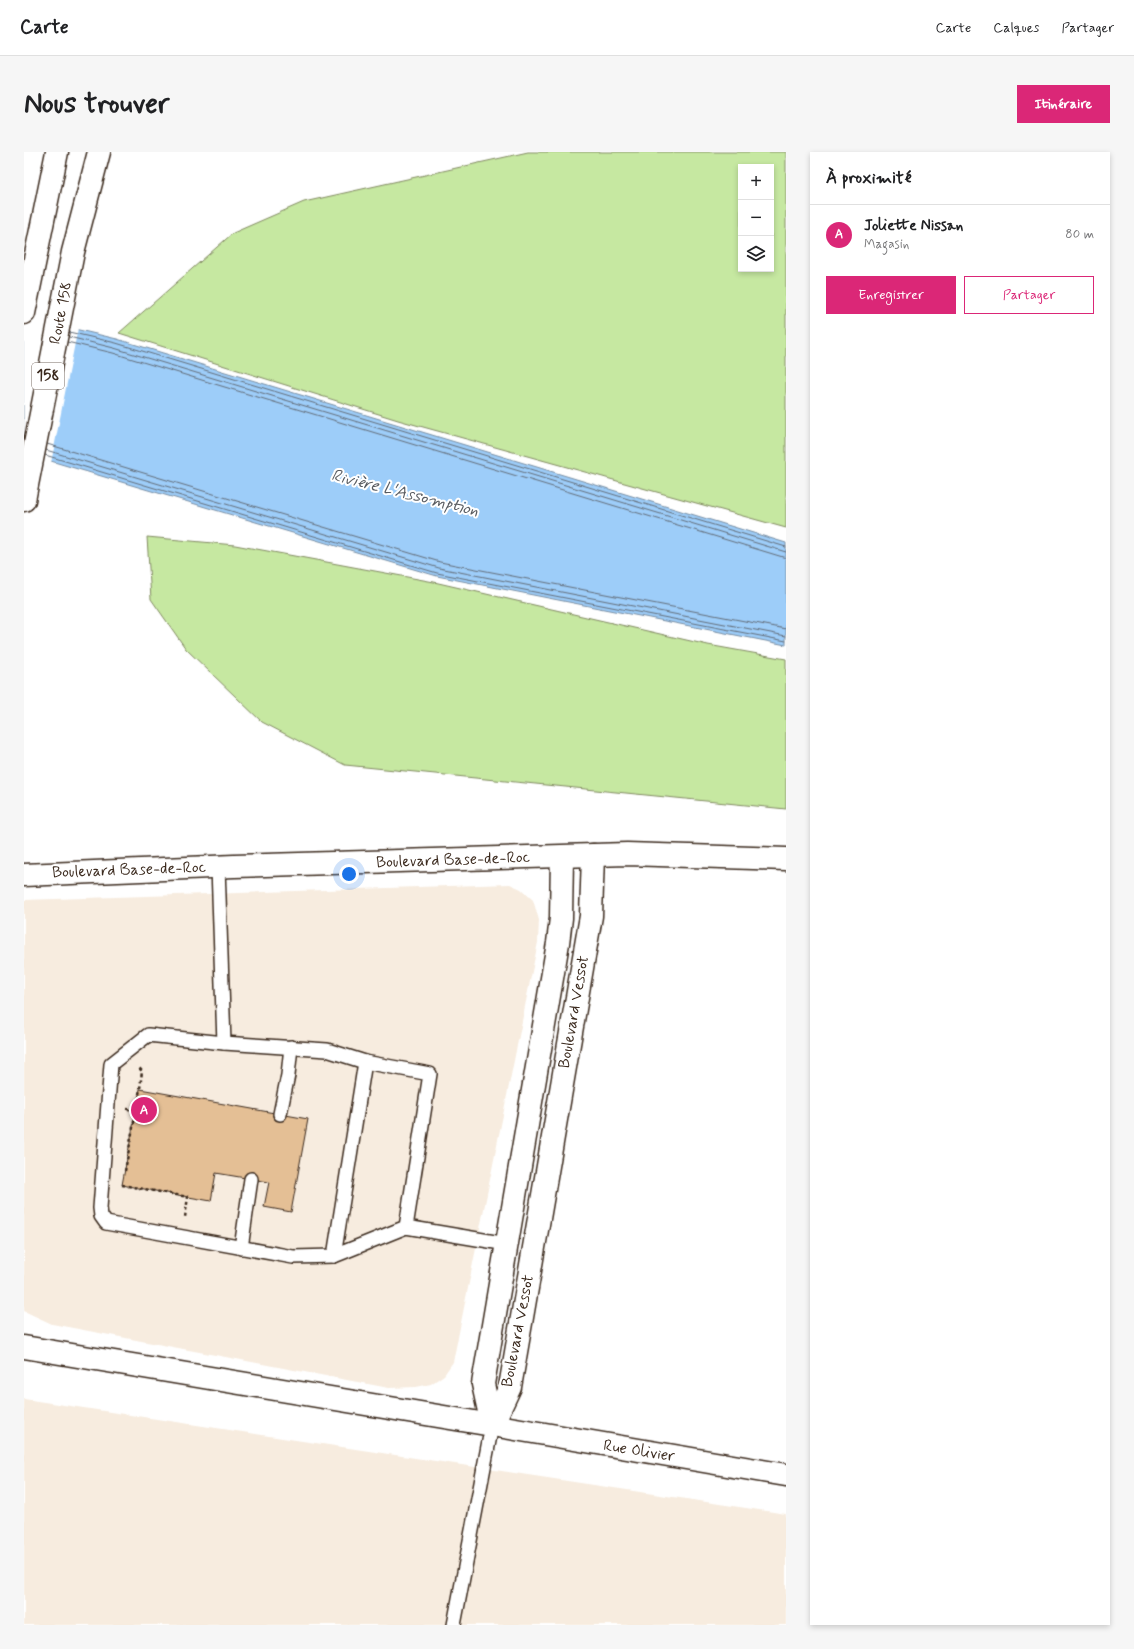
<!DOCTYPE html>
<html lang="fr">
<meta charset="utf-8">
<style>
body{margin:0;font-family:Mynerve,sans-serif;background:#f6f6f6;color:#202124}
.controls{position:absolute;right:12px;top:12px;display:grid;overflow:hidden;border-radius:0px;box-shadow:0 2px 6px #0003}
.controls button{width:36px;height:36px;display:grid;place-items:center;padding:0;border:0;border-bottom:1px solid #e0e0e0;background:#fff;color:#202124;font:20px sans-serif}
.you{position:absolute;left:325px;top:722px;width:14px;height:14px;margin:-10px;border:3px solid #fff;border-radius:50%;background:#1a73e8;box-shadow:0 0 0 6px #1a73e833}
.badge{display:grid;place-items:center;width:26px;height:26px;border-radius:50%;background:#db2777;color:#fff;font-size:13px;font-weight:700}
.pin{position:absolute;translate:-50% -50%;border:2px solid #fff;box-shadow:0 1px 4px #0006}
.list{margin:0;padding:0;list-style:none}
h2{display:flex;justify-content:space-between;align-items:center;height:52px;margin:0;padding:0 16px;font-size:17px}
h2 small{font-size:13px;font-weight:400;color:#757577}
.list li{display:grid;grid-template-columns:26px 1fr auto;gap:12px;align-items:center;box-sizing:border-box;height:60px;padding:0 16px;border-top:1px solid #e0e0e0}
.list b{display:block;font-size:15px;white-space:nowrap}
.list p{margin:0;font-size:13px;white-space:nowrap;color:#757577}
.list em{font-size:13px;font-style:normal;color:#757577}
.actions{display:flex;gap:8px;padding:12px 16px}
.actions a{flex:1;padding:9px 0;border:1px solid #db2777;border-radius:0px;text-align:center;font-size:14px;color:#db2777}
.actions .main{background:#db2777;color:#fff}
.icon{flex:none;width:22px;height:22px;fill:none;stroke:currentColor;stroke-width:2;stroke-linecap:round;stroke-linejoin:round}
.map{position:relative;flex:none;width:762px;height:1473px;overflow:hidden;border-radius:0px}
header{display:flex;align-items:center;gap:24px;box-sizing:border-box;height:56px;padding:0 20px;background:#fff;border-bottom:1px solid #e0e0e0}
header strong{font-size:19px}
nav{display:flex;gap:22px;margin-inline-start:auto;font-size:14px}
.intro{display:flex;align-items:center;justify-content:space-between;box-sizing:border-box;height:96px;padding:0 24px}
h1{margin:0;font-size:28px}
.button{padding:10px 18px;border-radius:0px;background:#db2777;color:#fff;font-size:14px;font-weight:700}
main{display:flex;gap:24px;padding:0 24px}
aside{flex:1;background:#fff;border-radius:0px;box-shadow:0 2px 6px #0003}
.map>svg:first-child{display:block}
</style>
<header>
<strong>Carte</strong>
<nav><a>Carte</a><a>Calques</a><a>Partager</a></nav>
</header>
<div class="intro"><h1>Nous trouver</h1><a class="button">Itinéraire</a></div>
<main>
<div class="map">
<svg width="762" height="1473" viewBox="0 0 762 1473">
<rect width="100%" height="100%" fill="#fff"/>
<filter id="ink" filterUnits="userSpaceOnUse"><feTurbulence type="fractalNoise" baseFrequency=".025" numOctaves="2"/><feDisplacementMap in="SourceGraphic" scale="8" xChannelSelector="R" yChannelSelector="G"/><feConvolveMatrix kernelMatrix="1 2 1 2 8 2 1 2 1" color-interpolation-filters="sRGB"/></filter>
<g filter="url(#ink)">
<g fill="#f7ecdf">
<polygon points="486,732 497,737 509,748 515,768 514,790 429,1210 420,1223 407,1232 392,1235 365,1236 28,1172 0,1159 0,748"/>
<polygon points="0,1247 762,1362 762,1473 0,1473"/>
</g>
<g fill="#c6e8a1" stroke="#808960" fill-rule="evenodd">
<path d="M504,0h258v376l-388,-108 -279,-87 114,-100 71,-31zM717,15h30v102h-30z"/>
<polygon points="123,385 211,393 410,430 684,493 762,507 762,657 321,613 238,570 162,497 127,447"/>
</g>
<polygon fill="#9dcdf9" stroke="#768ca1" points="0,165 93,187 762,391 762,493 413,424 0,301"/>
<polygon fill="#fff" points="0,163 54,176 27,311 0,303"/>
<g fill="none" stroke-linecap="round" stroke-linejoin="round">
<g stroke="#626b76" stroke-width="1">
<polyline points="45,180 92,191 762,395"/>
<polyline points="45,185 90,196 762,400"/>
<polyline points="43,190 89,201 762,406"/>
<polyline points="23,292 416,410 762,477"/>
<polyline points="22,298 415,416 762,484"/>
<polyline points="21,303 413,421 762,489"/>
</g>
</g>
<polygon fill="#e4bf95" stroke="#3b2a1e" points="116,937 284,967 267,1060 240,1055 245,1030 192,1021 187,1049 98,1033"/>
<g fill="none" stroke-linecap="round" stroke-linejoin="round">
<defs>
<g id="service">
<polyline points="194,715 200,891"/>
<polyline points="256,962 264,923 267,895"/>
<polyline points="382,1075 406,922 341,910 310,1104 382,1075 483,1092"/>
<polyline points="217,1096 227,1027"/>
<polyline points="310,1104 269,1105 82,1071 77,1064 76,1056 87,912 124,883 200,891 303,898 341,910"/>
<polyline points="430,1473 468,1273"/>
</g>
<polyline id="minor" points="468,1273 762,1323"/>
<g id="tertiary">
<polyline points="0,723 210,714 603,702 762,707"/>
<polyline points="468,1273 486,1235 567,764 569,703"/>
<polyline points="468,1273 459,1232 534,791 537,766 538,705"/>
</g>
<g id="trunk">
<polyline points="0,161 33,0"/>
<polyline points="0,348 49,100 75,0"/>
<polyline points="0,1195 468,1273"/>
</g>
</defs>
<use href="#service" stroke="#3b2a1e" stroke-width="16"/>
<use href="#minor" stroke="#3b2a1e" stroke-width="25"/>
<use href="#tertiary" stroke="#3b2a1e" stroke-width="25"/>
<use href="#trunk" stroke="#3b2a1e" stroke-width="25"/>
<g stroke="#3b2a1e" stroke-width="2.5" stroke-dasharray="3 3" stroke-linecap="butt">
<polyline points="103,957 112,958"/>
<polyline points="101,1019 116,937 118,919 115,916"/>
<polyline points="98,1033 164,1045 161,1065"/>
</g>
<use href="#service" stroke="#fff" stroke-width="13"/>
<use href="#minor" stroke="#fff" stroke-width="22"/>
<use href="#tertiary" stroke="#fff" stroke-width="22"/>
<use href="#trunk" stroke="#fff" stroke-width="22"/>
</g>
</g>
<g text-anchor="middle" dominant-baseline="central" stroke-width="4" stroke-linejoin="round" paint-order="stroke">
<rect fill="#fff" stroke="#766a62" stroke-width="1" x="8" y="211" width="32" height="26" rx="3"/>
<g font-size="15" font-weight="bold" fill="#3b2a1e">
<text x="24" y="224">158</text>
</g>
<g font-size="16" fill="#3b2a1e" stroke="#fff">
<text transform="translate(37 161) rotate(-79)">Route 158</text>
<text transform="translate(429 708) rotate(-2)">Boulevard Base-de-Roc</text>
<text transform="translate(105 718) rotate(-2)">Boulevard Base-de-Roc</text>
<text transform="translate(550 860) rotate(-80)">Boulevard Vessot</text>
<text transform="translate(494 1179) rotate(-79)">Boulevard Vessot</text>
<text transform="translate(615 1299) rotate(9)">Rue Olivier</text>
</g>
<g font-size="17" font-style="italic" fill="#585b60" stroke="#fff">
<text transform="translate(381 341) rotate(14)">Rivière L'Assomption</text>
</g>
</g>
</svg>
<div class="controls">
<button>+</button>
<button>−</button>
<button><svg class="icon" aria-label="layers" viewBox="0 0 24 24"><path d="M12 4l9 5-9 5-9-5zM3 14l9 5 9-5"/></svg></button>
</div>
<div class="you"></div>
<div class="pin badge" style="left:120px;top:958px">A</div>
</div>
<aside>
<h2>À proximité<small></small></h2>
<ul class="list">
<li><span class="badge">A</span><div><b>Joliette Nissan</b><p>Magasin</p></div><em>80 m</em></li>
</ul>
<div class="actions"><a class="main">Enregistrer</a><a>Partager</a></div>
</aside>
</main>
